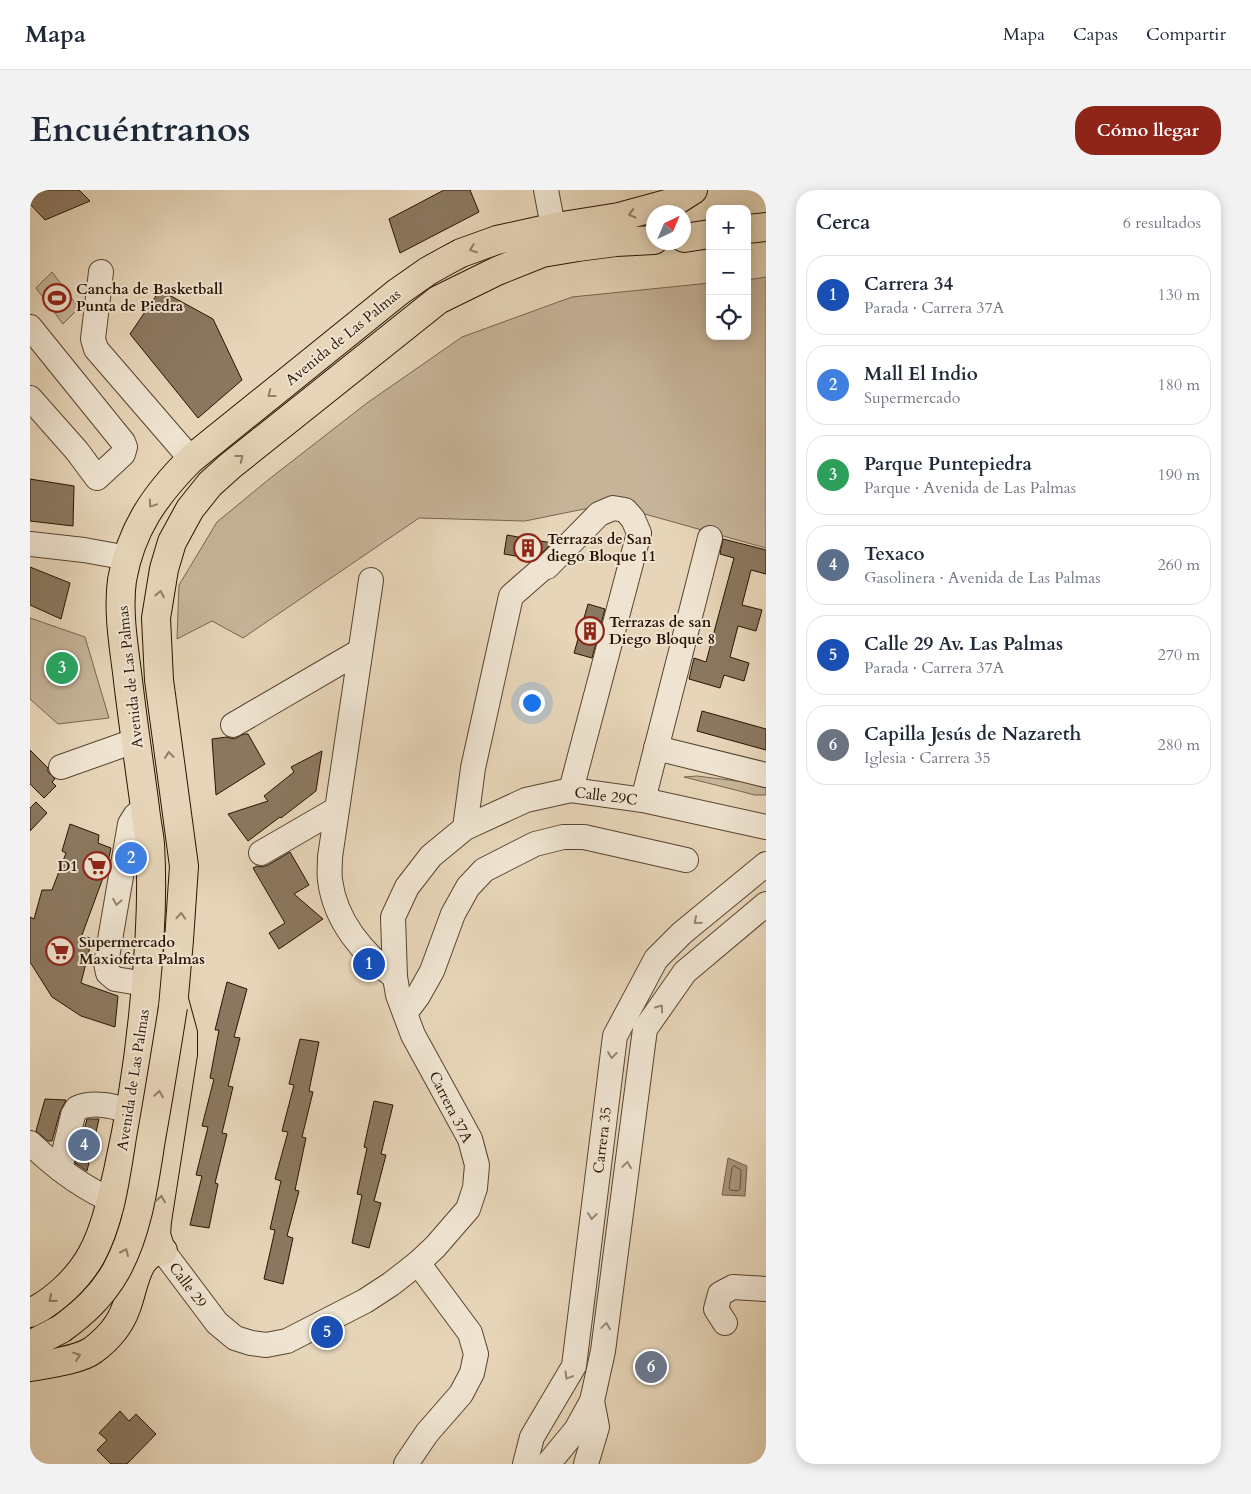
<!DOCTYPE html>
<html lang="es">
<meta charset="utf-8">
<style>
body{margin:0;font-family:Cardo,serif;background:#f2f2f3;color:#1f2937}
.controls{position:absolute;right:15px;top:15px;display:grid;overflow:hidden;border-radius:10px;box-shadow:0 2px 12px #0003}
.controls button{width:45px;height:45px;display:grid;place-items:center;padding:0;border:0;border-bottom:1px solid #e0e1e3;background:#fff;color:#1f2937;font:25px sans-serif}
.compass{position:absolute;left:616px;top:15px;width:45px;height:45px;border-radius:50%;background:#fff;box-shadow:0 2px 12px #0003;rotate:44deg}
.you{position:absolute;left:501px;top:512px;width:18px;height:18px;margin:-12px;border:4px solid #fff;border-radius:50%;background:#1a73e8;box-shadow:0 0 0 8px #1a73e833}
.badge{display:grid;place-items:center;width:32px;height:32px;border-radius:50%;background:#8f2418;color:#fff;font-size:16px;font-weight:700}
.pin{position:absolute;translate:-50% -50%;border:2px solid #fff;box-shadow:0 1px 5px #0006}
.list{margin:0;padding:0;list-style:none}
h2{display:flex;justify-content:space-between;align-items:center;height:65px;margin:0;padding:0 20px;font-size:21px}
h2 small{font-size:16px;font-weight:400;color:#747a83}
.list li{display:grid;grid-template-columns:32px 1fr auto;gap:15px;align-items:center;box-sizing:border-box;height:80px;margin:0 10px 10px;padding:0 10px;border:1px solid #e0e1e3;border-radius:20px}
.list b{display:block;font-size:19px;white-space:nowrap}
.list p{margin:0;font-size:16px;white-space:nowrap;color:#747a83}
.list em{font-size:16px;font-style:normal;color:#747a83}
.icon{flex:none;width:28px;height:28px;fill:none;stroke:currentColor;stroke-width:2;stroke-linecap:round;stroke-linejoin:round}
.map{position:relative;flex:none;width:736px;height:1274px;overflow:hidden;border-radius:20px}
header{display:flex;align-items:center;gap:30px;box-sizing:border-box;height:70px;padding:0 25px;background:#fff;border-bottom:1px solid #e0e1e3}
header strong{font-size:24px}
nav{display:flex;gap:28px;margin-inline-start:auto;font-size:18px}
.intro{display:flex;align-items:center;justify-content:space-between;box-sizing:border-box;height:120px;padding:0 30px}
h1{margin:0;font-size:35px}
.button{padding:12px 22px;border-radius:20px;background:#8f2418;color:#fff;font-size:18px;font-weight:700}
main{display:flex;gap:30px;padding:0 30px}
aside{flex:1;background:#fff;border-radius:20px;box-shadow:0 2px 12px #0003}
.map>svg:first-child{display:block}
</style>
<header>
<strong>Mapa</strong>
<nav><a>Mapa</a><a>Capas</a><a>Compartir</a></nav>
</header>
<div class="intro"><h1>Encuéntranos</h1><a class="button">Cómo llegar</a></div>
<main>
<div class="map">
<svg width="736" height="1274" viewBox="0 0 736 1274">
<rect width="100%" height="100%" fill="#e6d5b8"/>
<filter id="stains"><feTurbulence type="fractalNoise" baseFrequency=".004" numOctaves="4"/><feColorMatrix values="0 0 0 0 .2 0 0 0 0 .09 0 0 0 0 .02 0 0 0 .5 -.17"/></filter>
<radialGradient id="worn" r=".72"><stop offset=".6" stop-color="#630" stop-opacity="0"/><stop offset="1" stop-color="#630" stop-opacity=".3"/></radialGradient>
<g fill="#c6b499" stroke="#78644c">
<polygon points="22,82 49,118 33,134 6,98"/>
<polygon points="736,87 736,358 579,314 495,331 389,328 213,448 182,431 147,449 149,395 187,332 238,290 337,213 432,147 542,107 680,93 680,146 717,146 717,90"/>
<polygon points="0,428 55,447 79,528 28,534 0,509"/>
<polygon points="667,586 715,592 735,598 736,596 736,605 725,605 654,587"/>
</g>
<polygon fill="#a69379" stroke="#746049" points="698,968 717,976 715,1006 692,1005"/>
<g fill="none" stroke-linecap="round" stroke-linejoin="round">
<polygon stroke="#68533c" stroke-width="1" points="704,976 711,980 710,999 708,1001 700,1000 699,998 702,978"/>
</g>
<g fill="#8b7860" stroke="#291300">
<polygon points="0,0 49,0 60,11 15,30 0,14"/>
<polygon points="414,0 440,0 449,22 370,63 359,29"/>
<polygon points="130,100 183,129 212,190 168,228 100,144"/>
<polygon points="0,289 44,296 43,336 0,331"/>
<polygon points="477,345 522,353 510,365 503,369 474,364"/>
<polygon points="693,349 736,360 736,384 721,380 712,415 732,420 726,441 708,436 700,467 719,473 714,491 694,485 690,498 659,489 664,468 676,472 704,368 690,364"/>
<polygon points="0,377 40,393 31,429 0,415"/>
<polygon points="558,414 575,419 562,468 544,463"/>
<polygon points="672,521 736,539 736,560 667,541"/>
<polygon points="214,544 218,544 235,574 186,605 182,549 197,547 204,549"/>
<polygon points="0,560 18,578 18,582 25,589 22,592 26,596 14,608 0,594"/>
<polygon points="292,561 286,601 251,628 250,627 218,651 198,624 238,611 234,606 264,582 261,577"/>
<polygon points="6,612 17,623 0,641 0,618"/>
<polygon points="40,634 69,645 68,653 81,658 77,677 52,745 62,749 51,793 88,806 85,837 51,826 22,807 0,772 0,727 4,729 12,700 22,700 36,663 32,661"/>
<polygon points="260,662 279,695 264,704 293,729 249,759 239,743 255,733 223,678 227,676 232,677 238,675"/>
<polygon points="197,792 217,799 204,847 210,848 198,896 203,897 192,943 197,944 185,993 188,994 179,1038 160,1035 172,986 166,985 178,937 172,936 184,889 180,888 189,840 185,840"/>
<polygon points="270,849 289,852 279,901 283,902 272,947 276,948 265,1000 269,1001 257,1046 263,1048 253,1094 234,1089 245,1040 240,1039 251,991 245,989 258,942 252,941 264,895 259,894"/>
<polygon points="15,909 36,910 30,922 22,951 18,951 6,941"/>
<polygon points="344,911 363,915 351,964 356,965 344,1011 351,1013 339,1058 322,1053 332,1005 327,1004 337,958 334,957"/>
<polygon points="57,929 69,929 57,981 45,973"/>
<polygon points="90,1221 99,1231 106,1224 126,1244 97,1274 81,1274 67,1260 77,1250 69,1243"/>
</g>
<g fill="none" stroke-linecap="round" stroke-linejoin="round">
<defs>
<g id="minor">
<polyline points="516,0 521,26 526,37"/>
<polyline points="71,82 63,149 66,159 161,269"/>
<polyline points="0,137 93,252 95,257 93,264 67,288 47,261 0,208"/>
<polyline points="0,354 54,360 98,368"/>
<path d="M341,390l-41,277c0,8 -1,16 0,23 5,41 33,74 65,97"/>
<polyline points="203,535 330,461"/>
<polyline points="626,558 736,585"/>
<polyline points="31,577 107,550"/>
<polyline points="613,610 680,348"/>
<polyline points="115,617 105,626 100,634 76,773 78,783 85,789 116,794"/>
<polyline points="435,638 443,578 481,406 513,378 517,377 569,324 583,318 595,320 603,329 609,343 541,600"/>
<polyline points="231,663 307,619"/>
<polyline points="375,823 388,806 402,781 423,724 438,697 454,680 505,654 533,647 554,647 656,670"/>
<path d="M0,953c24,23 51,44 81,57"/>
<path d="M30,979l13,-54 4,-7c17,-7 36,-2 53,3"/>
<polyline points="85,993 117,1040 187,1133 205,1148 221,1153 236,1155 257,1151 335,1111 361,1094 388,1073 405,1057 438,1019 445,998 447,975 440,949 383,845 368,805 365,787 363,727 377,697 401,666 435,638 496,610 541,600 613,610 736,637"/>
<polyline points="695,1133 686,1119 690,1104 703,1097 736,1099"/>
<polyline points="376,1274 397,1243 431,1204 442,1183 446,1164 440,1143 388,1073"/>
<polyline points="495,1274 502,1247 544,1176 585,846 626,769 652,743 736,674"/>
<polyline points="518,1274 546,1240 562,1211 573,1161 615,839 655,782 736,714"/>
<polyline points="556,1274 567,1237 562,1211"/>
</g>
<g id="major">
<polyline points="717,39 736,37"/>
<polyline points="654,48 680,44"/>
<polyline points="143,817 149,750 154,676 129,490 126,428 134,379 142,352 160,319 180,294 200,276 408,110 467,81 512,63 548,57 586,52 624,50"/>
<polyline points="130,1057 126,1045 127,1031 153,864 153,843 144,810"/>
<path d="M0,1123c25,-12 49,-35 62,-59 14,-26 19,-54 26,-83 13,-58 22,-117 27,-176 5,-50 8,-101 5,-151 -1,-12 -4,-24 -5,-36 -6,-46 -13,-91 -18,-136 -4,-30 -9,-62 -5,-92 9,-51 33,-85 69,-121l207,-167 30,-21 18,-10 15,-8 36,-13 59,-13 63,-10 55,-15 19,-12"/>
<polyline points="0,1155 31,1139"/>
<path d="M0,1177c17,-3 50,-7 63,-17 15,-11 27,-25 33,-42 8,-19 10,-58 37,-57"/>
</g>
</defs>
<use href="#minor" stroke="#58442e" stroke-width="26"/>
<use href="#major" stroke="#291300" stroke-width="30"/>
<use href="#minor" stroke="#efe4d1" stroke-width="24"/>
<use href="#major" stroke="#e6d5b8" stroke-width="28"/>
<defs>
<path id="major-bridge" d="M31,1139c22,-16 41,-33 55,-58 22,-40 28,-87 35,-132 8,-44 15,-88 22,-132"/>
</defs>
<use href="#major-bridge" stroke="#291300" stroke-width="30" stroke-linecap="butt"/>
<use href="#major-bridge" stroke="#e6d5b8" stroke-width="28"/>
</g>
<defs><path id="oneway-chevron" d="M-2-3.5L2.5 0L-2 3.5" fill="none" stroke-width="1.6" stroke-linecap="round" stroke-linejoin="round" transform="scale(1.25)"/></defs>
<g stroke="#917e65">
<use href="#oneway-chevron" transform="translate(602 24) rotate(164)"/>
<use href="#oneway-chevron" transform="translate(443 59) rotate(159)"/>
<use href="#oneway-chevron" transform="translate(241 204) rotate(142)"/>
<use href="#oneway-chevron" transform="translate(210 268) rotate(-38)"/>
<use href="#oneway-chevron" transform="translate(122 314) rotate(124)"/>
<use href="#oneway-chevron" transform="translate(130 404) rotate(-79)"/>
<use href="#oneway-chevron" transform="translate(139 565) rotate(-97)"/>
<use href="#oneway-chevron" transform="translate(151 726) rotate(-86)"/>
<use href="#oneway-chevron" transform="translate(129 904) rotate(-81)"/>
<use href="#oneway-chevron" transform="translate(131 1009) rotate(-81)"/>
<use href="#oneway-chevron" transform="translate(95 1062) rotate(-66)"/>
<use href="#oneway-chevron" transform="translate(22 1109) rotate(140)"/>
<use href="#oneway-chevron" transform="translate(47 1166) rotate(-19)"/>
</g>
<g stroke="#968673">
<use href="#oneway-chevron" transform="translate(87 712) rotate(100)"/>
<use href="#oneway-chevron" transform="translate(667 731) rotate(140)"/>
<use href="#oneway-chevron" transform="translate(630 818) rotate(-55)"/>
<use href="#oneway-chevron" transform="translate(582 865) rotate(97)"/>
<use href="#oneway-chevron" transform="translate(597 975) rotate(-82)"/>
<use href="#oneway-chevron" transform="translate(562 1026) rotate(97)"/>
<use href="#oneway-chevron" transform="translate(576 1136) rotate(-82)"/>
<use href="#oneway-chevron" transform="translate(538 1186) rotate(121)"/>
</g>
<defs>
<symbol id="stadium-ring" viewBox="-11 -11 22 22"><circle r="9.5" fill="#efe4d1" stroke="#8f2418" stroke-width="1.5"/><path d="M0-5a6.5 5 0 1 0 0 10a6.5 5 0 1 0 0-10ZM-3.5-1.8h7v3.6h-7Z" fill="#8f2418"/></symbol>
<symbol id="building-ring" viewBox="-11 -11 22 22"><circle r="9.5" fill="#efe4d1" stroke="#8f2418" stroke-width="1.5"/><path d="M-4-6H4V6H1V3H-1V6H-4ZM-2.5-4.3h1.7v1.8h-1.7ZM.8-4.3h1.7v1.8H.8ZM-2.5-1h1.7V.8h-1.7ZM.8-1h1.7V.8H.8Z" fill="#8f2418"/></symbol>
<symbol id="supermarket-ring" viewBox="-11 -11 22 22"><circle r="9.5" fill="#efe4d1" stroke="#8f2418" stroke-width="1.5"/><path d="M-6-5.5h2.5l.6 2H6L4.5 2H-2.5L-4.4-4H-6ZM-1.5 3.2a1.3 1.3 0 1 0 .1 0ZM3 3.2a1.3 1.3 0 1 0 .1 0Z" fill="#8f2418"/></symbol>
</defs>
<g fill-rule="evenodd">
<use href="#stadium-ring" x="11" y="92" width="32" height="32"/>
<use href="#building-ring" x="482" y="342" width="32" height="32"/>
<use href="#building-ring" x="544" y="425" width="32" height="32"/>
<use href="#supermarket-ring" x="51" y="660" width="32" height="32"/>
<use href="#supermarket-ring" x="14" y="745" width="32" height="32"/>
</g>
<g text-anchor="middle" dominant-baseline="central" stroke-width="4" stroke-linejoin="round" paint-order="stroke">
<g font-size="15" font-weight="bold" fill="#291300" stroke="#efe4d1" text-anchor="start">
<text x="46" y="99">Cancha de Basketball<tspan x="46" dy="17">Punta de Piedra</tspan></text>
<text x="517" y="349">Terrazas de San<tspan x="517" dy="17">diego Bloque 11</tspan></text>
<text x="579" y="432">Terrazas de san<tspan x="579" dy="17">Diego Bloque 8</tspan></text>
<text x="48" y="676" text-anchor="end">D1</text>
<text x="49" y="752">Supermercado<tspan x="49" dy="17">Maxioferta Palmas</tspan></text>
</g>
<g font-size="15" fill="#291300" stroke="#efe4d1">
<text transform="translate(313 147) rotate(-39)">Avenida de Las Palmas</text>
<text transform="translate(100 487) rotate(-96)">Avenida de Las Palmas</text>
<text transform="translate(576 606) rotate(7)">Calle 29C</text>
<text transform="translate(103 890) rotate(-81)">Avenida de Las Palmas</text>
<text transform="translate(421 917) rotate(63)">Carrera 37A</text>
<text transform="translate(572 950) rotate(-83)">Carrera 35</text>
<text transform="translate(158 1095) rotate(53)">Calle 29</text>
</g>
</g>
<rect width="100%" height="100%" filter="url(#stains)"/>
<rect width="100%" height="100%" fill="url(#worn)"/>
</svg>
<div class="controls">
<button>+</button>
<button>−</button>
<button><svg class="icon" aria-label="locate" viewBox="0 0 24 24"><circle cx="12" cy="12" r="6"/><path d="M12 2v4M12 18v4M2 12h4M18 12h4"/></svg></button>
</div>
<svg class="compass" viewBox="-18 -18 36 36"><path d="M0-13l5 13h-10z" fill="#e53935"/><path d="M0 13l5-13h-10z" fill="#747a83"/></svg>
<div class="you"></div>
<div class="pin badge" style="left:339px;top:774px;background:#1a4fb4">1</div>
<div class="pin badge" style="left:101px;top:668px;background:#3f7fe0">2</div>
<div class="pin badge" style="left:32px;top:478px;background:#2e9e5b">3</div>
<div class="pin badge" style="left:54px;top:955px;background:#5c6f8a">4</div>
<div class="pin badge" style="left:297px;top:1142px;background:#1a4fb4">5</div>
<div class="pin badge" style="left:621px;top:1177px;background:#6b7280">6</div>
</div>
<aside>
<h2>Cerca<small>6 resultados</small></h2>
<ul class="list">
<li><span class="badge" style="background:#1a4fb4">1</span><div><b>Carrera 34</b><p>Parada · Carrera 37A</p></div><em>130 m</em></li>
<li><span class="badge" style="background:#3f7fe0">2</span><div><b>Mall El Indio</b><p>Supermercado</p></div><em>180 m</em></li>
<li><span class="badge" style="background:#2e9e5b">3</span><div><b>Parque Puntepiedra</b><p>Parque · Avenida de Las Palmas</p></div><em>190 m</em></li>
<li><span class="badge" style="background:#5c6f8a">4</span><div><b>Texaco</b><p>Gasolinera · Avenida de Las Palmas</p></div><em>260 m</em></li>
<li><span class="badge" style="background:#1a4fb4">5</span><div><b>Calle 29 Av. Las Palmas</b><p>Parada · Carrera 37A</p></div><em>270 m</em></li>
<li><span class="badge" style="background:#6b7280">6</span><div><b>Capilla Jesús de Nazareth</b><p>Iglesia · Carrera 35</p></div><em>280 m</em></li>
</ul>
</aside>
</main>
